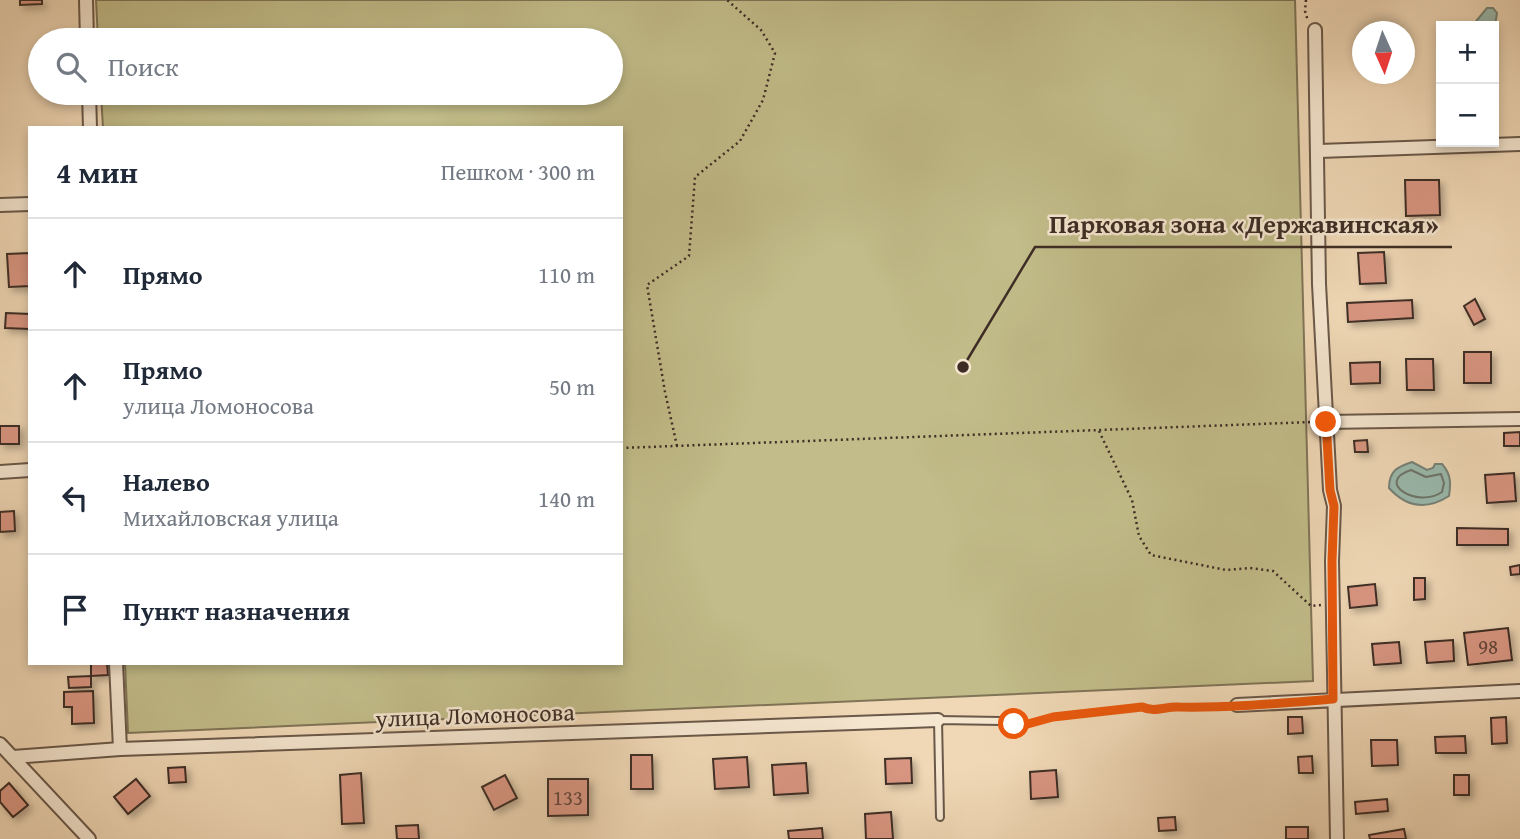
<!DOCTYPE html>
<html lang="ru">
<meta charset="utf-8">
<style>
body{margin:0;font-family:"Gentium Book Plus",serif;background:#f2f2f3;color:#1f2937}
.controls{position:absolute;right:21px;top:21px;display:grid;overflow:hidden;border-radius:0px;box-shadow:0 4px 10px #0003}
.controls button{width:63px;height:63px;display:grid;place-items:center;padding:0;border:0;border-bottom:2px solid #e0e1e3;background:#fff;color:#1f2937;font:35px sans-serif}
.compass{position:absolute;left:1352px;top:21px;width:63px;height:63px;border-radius:50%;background:#fff;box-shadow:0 4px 10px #0003;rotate:177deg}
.stop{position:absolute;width:21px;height:21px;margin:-16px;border:5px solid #ea580c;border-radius:50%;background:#fff}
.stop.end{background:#ea580c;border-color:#fff;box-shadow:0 2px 7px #0008}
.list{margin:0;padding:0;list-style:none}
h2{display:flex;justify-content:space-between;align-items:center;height:91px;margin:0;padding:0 28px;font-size:30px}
h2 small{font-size:23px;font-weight:400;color:#747a83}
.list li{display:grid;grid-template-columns:46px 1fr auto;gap:21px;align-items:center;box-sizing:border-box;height:112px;padding:0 28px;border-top:2px solid #e0e1e3}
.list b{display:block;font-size:26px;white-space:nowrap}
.list p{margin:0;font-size:23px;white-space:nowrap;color:#747a83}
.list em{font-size:23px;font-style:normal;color:#747a83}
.icon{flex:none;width:38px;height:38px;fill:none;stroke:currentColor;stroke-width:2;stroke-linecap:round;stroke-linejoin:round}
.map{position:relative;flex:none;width:1520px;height:839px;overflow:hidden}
.search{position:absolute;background:#fff;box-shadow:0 4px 10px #0003;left:28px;top:28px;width:595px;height:77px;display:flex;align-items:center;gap:18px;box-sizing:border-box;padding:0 24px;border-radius:38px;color:#747a83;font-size:26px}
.panel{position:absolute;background:#fff;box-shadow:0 4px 10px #0003;left:28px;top:126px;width:595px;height:539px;border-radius:0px}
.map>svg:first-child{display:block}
</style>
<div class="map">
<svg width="1520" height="839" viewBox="0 0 1520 839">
<defs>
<filter id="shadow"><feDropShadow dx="4" dy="4" stdDeviation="3.5" flood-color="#0004"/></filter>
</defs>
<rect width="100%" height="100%" fill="#f0d8b6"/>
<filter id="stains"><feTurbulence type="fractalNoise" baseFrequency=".00286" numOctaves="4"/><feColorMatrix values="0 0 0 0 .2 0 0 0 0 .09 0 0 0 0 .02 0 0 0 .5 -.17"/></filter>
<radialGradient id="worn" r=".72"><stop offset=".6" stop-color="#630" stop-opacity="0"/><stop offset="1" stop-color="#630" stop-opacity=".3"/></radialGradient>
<polygon fill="#c1bc89" stroke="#807457" stroke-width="2" points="96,0 1295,0 1313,681 128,733 125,663 621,663 621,128 103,128 101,93 611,93 611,40 98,40"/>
<g fill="#9abaae" stroke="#758277" stroke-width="2">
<polygon points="1487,8 1493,8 1497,13 1495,26 1472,26"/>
<path d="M1412,462l15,8 6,-2 2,-4h7c9,10 9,19 7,32 -22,14 -42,12 -60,-8 0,-17 8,-21 23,-26z"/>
</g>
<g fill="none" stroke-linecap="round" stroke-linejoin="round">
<path stroke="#6c746a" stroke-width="2" d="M1411,470l15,7 15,-3 3,9 -2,9c-25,17 -68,-10 -31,-22z"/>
</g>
<g fill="#d99682" stroke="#3e2d25" stroke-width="2" filter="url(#shadow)">
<polygon points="20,0 42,0 42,4 20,5"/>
<rect x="47" y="93" width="22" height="3"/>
<polygon points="1405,180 1439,180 1440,215 1406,216"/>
<polygon points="1384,252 1386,283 1360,284 1358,253"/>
<polygon points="30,253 30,286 9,287 7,254"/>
<polygon points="1475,299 1485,319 1474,325 1464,306"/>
<polygon points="1412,300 1413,318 1348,322 1347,303"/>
<polygon points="6,313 30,314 30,329 5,328"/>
<rect x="1464" y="352" width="27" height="31"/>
<polygon points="1406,359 1433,359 1434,390 1407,390"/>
<polygon points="1380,362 1380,383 1351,384 1350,363"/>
<rect x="0" y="426" width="19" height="18"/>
<polygon points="1520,432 1520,446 1504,446 1504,433"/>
<polygon points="1367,440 1368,452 1355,452 1354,441"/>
<polygon points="1514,473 1516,501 1487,503 1485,475"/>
<polygon points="14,511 15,531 0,532 0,512"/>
<polygon points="1457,528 1508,529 1508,545 1457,545"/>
<polygon points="1520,565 1520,574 1511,575 1510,567"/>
<polygon points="1414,578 1425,578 1425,599 1414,600"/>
<polygon points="1375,584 1377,605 1350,608 1348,587"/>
<polygon points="1508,628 1512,660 1468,665 1464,633"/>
<polygon points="1453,640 1454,661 1427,663 1425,642"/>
<polygon points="1399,642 1401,663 1374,665 1372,644"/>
<polygon points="91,663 107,663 108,675 91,676"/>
<polygon points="91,676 91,687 69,688 68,677"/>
<polygon points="93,691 94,723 72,724 72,707 64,707 64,692"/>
<polygon points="1288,717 1302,717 1303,733 1288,734"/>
<polygon points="1506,717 1507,743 1492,744 1491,718"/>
<polygon points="1465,736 1466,753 1436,753 1435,737"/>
<polygon points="1371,740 1397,740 1398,765 1372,766"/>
<polygon points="631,755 652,755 653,789 631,789"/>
<polygon points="1312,756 1313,773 1299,773 1298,757"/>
<polygon points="747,757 749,787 715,789 713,759"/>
<polygon points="911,758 912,783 886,784 885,759"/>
<polygon points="806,763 808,793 774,795 772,765"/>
<polygon points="185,767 186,782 169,783 168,768"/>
<polygon points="1056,770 1058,797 1031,799 1030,772"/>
<polygon points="361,773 364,823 342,824 340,775"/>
<polygon points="505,775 517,798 494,810 482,787"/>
<rect x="1454" y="775" width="15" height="20"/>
<polygon points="136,779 150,796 128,814 114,797"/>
<polygon points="548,779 588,779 588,815 548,816"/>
<polygon points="9,783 28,805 13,817 0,802 0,791"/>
<polygon points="1387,799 1388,811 1356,814 1355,802"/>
<polygon points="891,812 893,839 866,839 865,814"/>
<polygon points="1175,817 1176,830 1159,831 1158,818"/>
<polygon points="418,825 419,839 397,839 396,826"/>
<rect x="1286" y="827" width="22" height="12"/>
<polygon points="822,828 823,839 789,839 788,831"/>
<polygon points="1404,829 1406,839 1370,839 1369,835"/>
</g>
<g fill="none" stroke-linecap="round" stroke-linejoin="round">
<defs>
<polyline id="lane" points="940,817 938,720 1001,721"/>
<g id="street">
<polyline points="86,0 87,40"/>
<polyline points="1315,30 1319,284 1330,490 1334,506 1332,561 1337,839"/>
<polyline points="89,93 90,128"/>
<polyline points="1319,151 1520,144"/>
<polyline points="0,205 30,204"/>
<polyline points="1326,422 1520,419"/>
<polyline points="0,472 30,470"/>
<polyline points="116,663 120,749"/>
<polyline points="1237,705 1520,691"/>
<polyline points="0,744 89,839"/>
<polyline points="13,757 120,749 938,720"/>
</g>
</defs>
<use href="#lane" stroke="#6a5849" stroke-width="10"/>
<use href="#street" stroke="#6a5849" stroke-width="16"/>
<g stroke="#3e2d25" stroke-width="2.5" stroke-dasharray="2 3.5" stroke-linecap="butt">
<polyline points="1306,0 1305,11 1308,21"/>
<polyline points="1099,431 1132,500 1139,536 1151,555 1226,570 1250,568 1273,571 1311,606 1322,605"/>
<polyline points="677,446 665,392 647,285 689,256 695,177 740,141 763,100 775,53 761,30 727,0"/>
<polyline points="621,448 1312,422"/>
<path d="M1010,723l15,2 28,-8 89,-10c8,4 16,5 25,0h60"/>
</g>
<use href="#lane" stroke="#f5e6d0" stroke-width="6"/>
<use href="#street" stroke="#f5e6d0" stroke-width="12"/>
</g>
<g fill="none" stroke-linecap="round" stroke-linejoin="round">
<path stroke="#ea580c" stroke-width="9" d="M1014,724l10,1 29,-8 89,-10c14,6 23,-1 37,0 51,1 103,-4 154,-8l-1,-138 2,-55 -4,-16 -4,-68"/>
</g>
<g text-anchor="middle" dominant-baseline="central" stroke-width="5" stroke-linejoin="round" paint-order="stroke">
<g font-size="21" fill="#65473c">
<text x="1488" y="646">98</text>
<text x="568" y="797">133</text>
</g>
<g font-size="24" fill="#3e2d25" stroke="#f5e6d0">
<text transform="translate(475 715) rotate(-2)">улица Ломоносова</text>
</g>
</g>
<path fill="none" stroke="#3e2d25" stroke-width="2.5" d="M963 367L1035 247H1452"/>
<circle fill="#3e2d25" stroke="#f5e6d0" stroke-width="2.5" cx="963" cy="367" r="7"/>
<g font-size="26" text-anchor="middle" font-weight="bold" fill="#3e2d25" stroke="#f5e6d0" stroke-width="5" stroke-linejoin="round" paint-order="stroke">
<text x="1244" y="233">Парковая зона «Державинская»</text>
</g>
<rect width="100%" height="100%" filter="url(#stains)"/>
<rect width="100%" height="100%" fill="url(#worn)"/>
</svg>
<div class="controls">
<button>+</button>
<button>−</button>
</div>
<svg class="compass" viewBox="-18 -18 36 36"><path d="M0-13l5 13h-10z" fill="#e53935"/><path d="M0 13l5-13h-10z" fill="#747a83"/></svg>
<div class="stop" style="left:1014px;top:724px"></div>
<div class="stop end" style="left:1326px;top:422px"></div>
<div class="search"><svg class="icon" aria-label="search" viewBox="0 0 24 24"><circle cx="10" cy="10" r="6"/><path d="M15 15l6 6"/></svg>Поиск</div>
<section class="panel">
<h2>4 мин<small>Пешком · 300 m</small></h2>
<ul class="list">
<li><svg class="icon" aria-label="ahead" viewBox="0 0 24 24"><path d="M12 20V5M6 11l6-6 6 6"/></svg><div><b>Прямо</b></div><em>110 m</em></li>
<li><svg class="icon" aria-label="ahead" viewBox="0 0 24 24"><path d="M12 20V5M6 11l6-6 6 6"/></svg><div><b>Прямо</b><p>улица Ломоносова</p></div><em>50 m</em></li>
<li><svg class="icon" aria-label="left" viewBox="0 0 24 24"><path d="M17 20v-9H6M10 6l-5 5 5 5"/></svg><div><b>Налево</b><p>Михайловская улица</p></div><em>140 m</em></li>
<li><svg class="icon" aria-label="arrive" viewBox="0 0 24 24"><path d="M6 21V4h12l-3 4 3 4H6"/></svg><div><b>Пункт назначения</b></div></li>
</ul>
</section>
</div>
